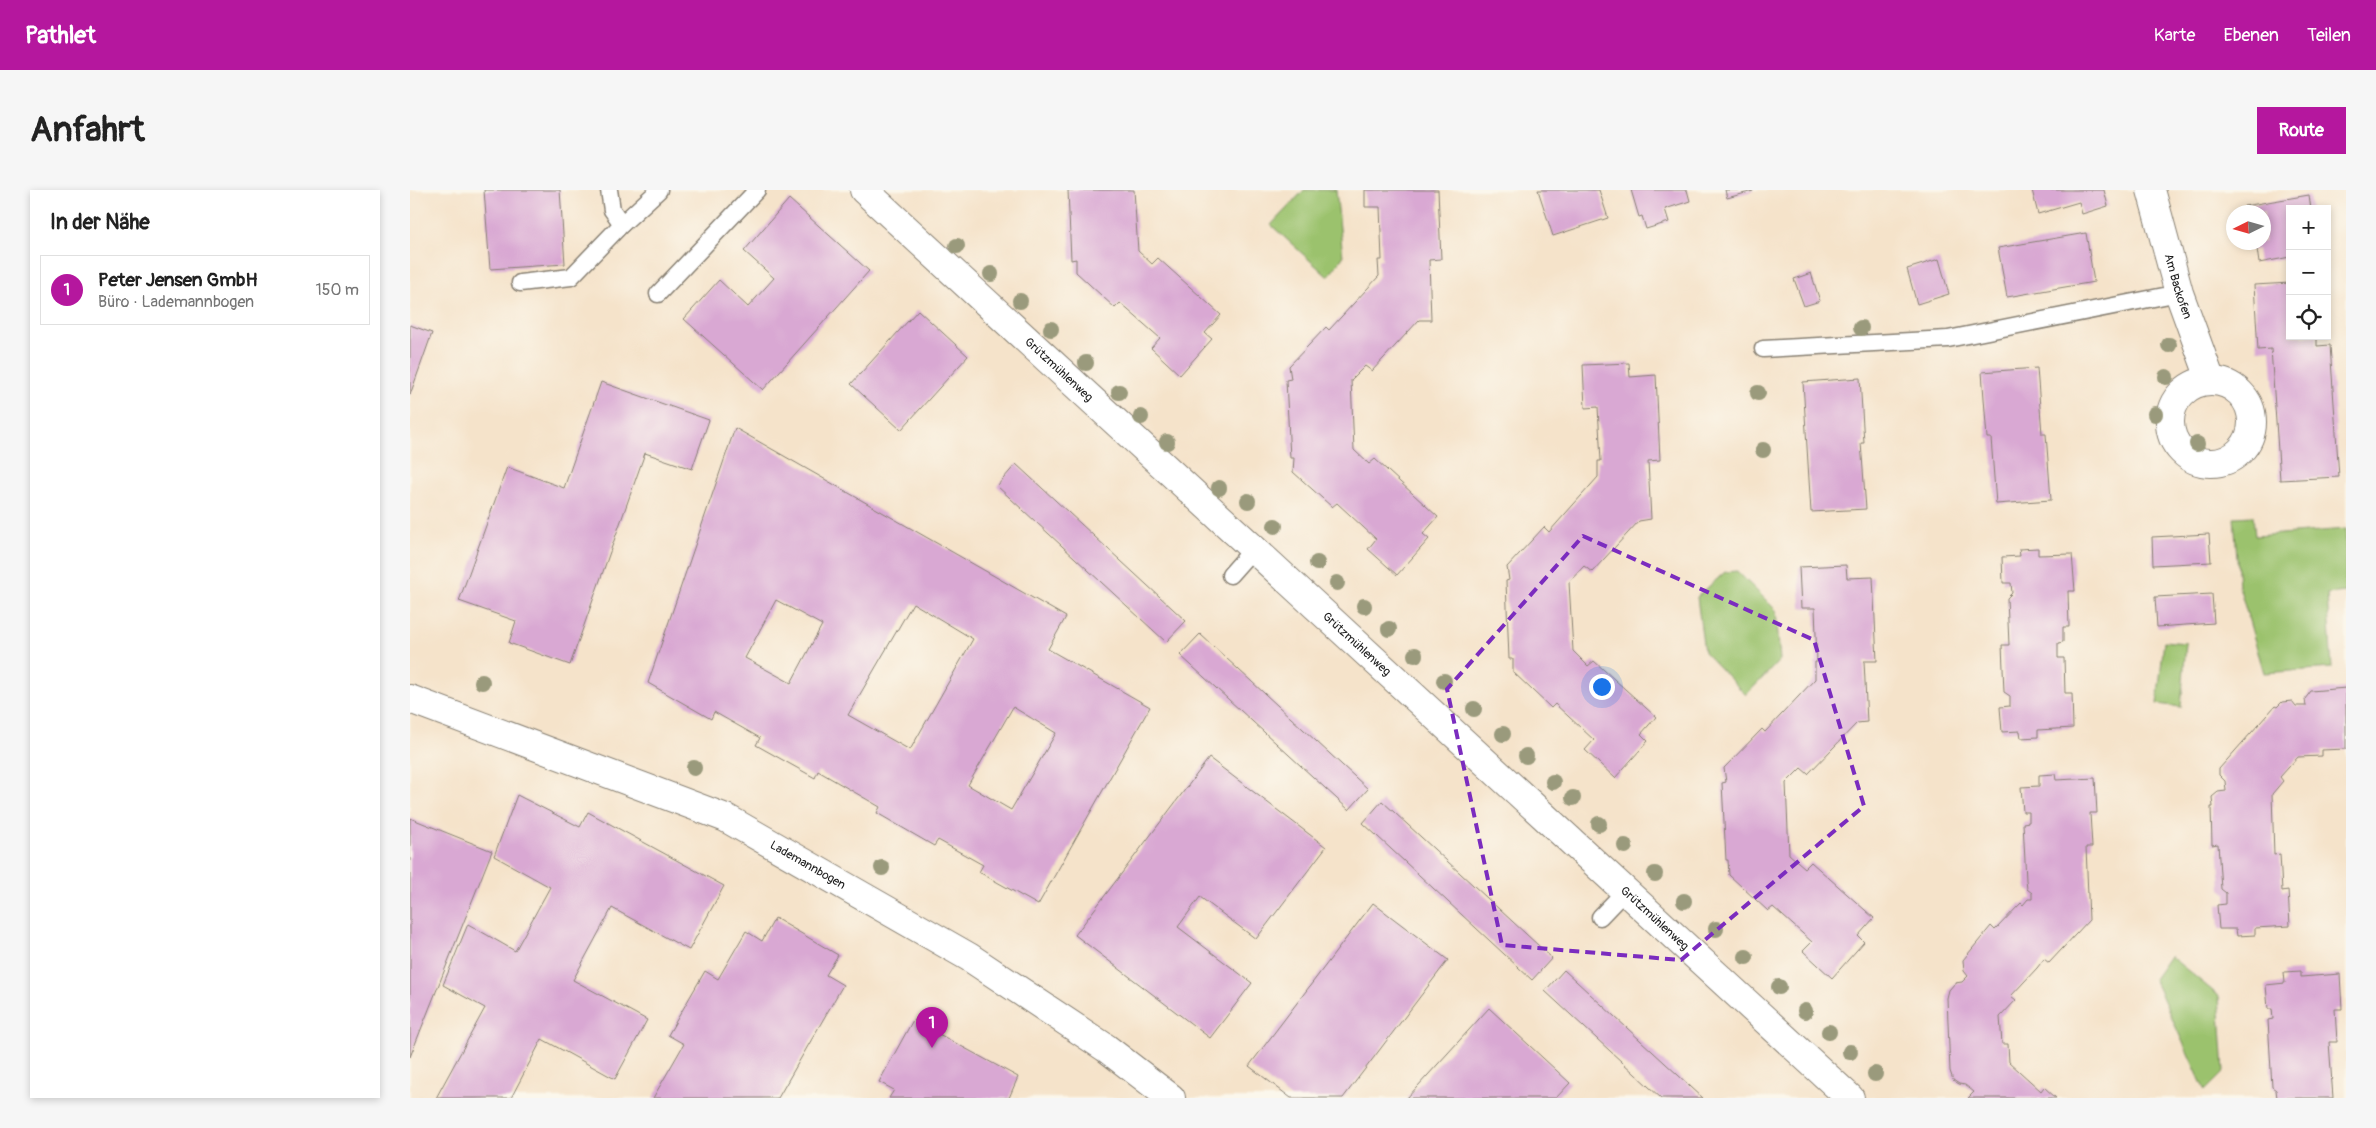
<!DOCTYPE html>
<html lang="de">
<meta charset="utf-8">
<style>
body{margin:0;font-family:Pangolin,sans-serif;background:#f6f6f6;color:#222}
.controls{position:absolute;right:15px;top:15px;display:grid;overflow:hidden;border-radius:0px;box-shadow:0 2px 8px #0003}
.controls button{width:45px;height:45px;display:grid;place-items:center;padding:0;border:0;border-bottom:1px solid #e0e0e0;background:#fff;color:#222;font:25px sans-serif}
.compass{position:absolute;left:1816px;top:15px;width:45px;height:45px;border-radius:50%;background:#fff;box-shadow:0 2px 8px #0003;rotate:265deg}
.you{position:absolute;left:1191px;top:496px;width:18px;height:18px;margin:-12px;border:4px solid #fff;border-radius:50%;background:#1a73e8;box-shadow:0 0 0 8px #1a73e833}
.badge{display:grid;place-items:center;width:32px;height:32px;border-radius:50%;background:#b5179e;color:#fff;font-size:16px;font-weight:700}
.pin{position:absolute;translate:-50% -41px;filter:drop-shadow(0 1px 2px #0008)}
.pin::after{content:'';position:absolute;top:26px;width:18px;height:15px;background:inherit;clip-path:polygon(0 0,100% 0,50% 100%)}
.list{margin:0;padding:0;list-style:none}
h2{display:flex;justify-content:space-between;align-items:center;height:65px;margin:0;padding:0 20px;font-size:21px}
h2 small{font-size:16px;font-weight:400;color:#767676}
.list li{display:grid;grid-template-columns:32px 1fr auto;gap:15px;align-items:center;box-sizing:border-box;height:70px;margin:0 10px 10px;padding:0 10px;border:1px solid #e0e0e0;border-radius:0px}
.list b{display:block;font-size:19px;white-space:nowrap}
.list p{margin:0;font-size:16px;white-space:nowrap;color:#767676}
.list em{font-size:16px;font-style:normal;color:#767676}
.icon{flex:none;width:28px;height:28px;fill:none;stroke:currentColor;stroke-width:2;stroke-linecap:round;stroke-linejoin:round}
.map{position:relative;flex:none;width:1936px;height:908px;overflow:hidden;border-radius:0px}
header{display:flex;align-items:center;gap:30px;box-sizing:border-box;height:70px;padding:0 25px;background:#b5179e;color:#fff}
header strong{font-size:24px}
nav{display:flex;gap:28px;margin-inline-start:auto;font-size:18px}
.intro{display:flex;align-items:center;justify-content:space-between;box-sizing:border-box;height:120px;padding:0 30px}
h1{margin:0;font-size:35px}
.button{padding:12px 22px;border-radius:0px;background:#b5179e;color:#fff;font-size:18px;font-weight:700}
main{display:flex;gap:30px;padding:0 30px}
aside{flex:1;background:#fff;border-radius:0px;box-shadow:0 2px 8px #0003}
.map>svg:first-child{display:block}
</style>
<header>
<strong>Pathlet</strong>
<nav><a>Karte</a><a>Ebenen</a><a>Teilen</a></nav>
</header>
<div class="intro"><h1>Anfahrt</h1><a class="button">Route</a></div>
<main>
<aside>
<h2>In der Nähe<small></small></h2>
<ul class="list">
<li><span class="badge">1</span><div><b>Peter Jensen GmbH</b><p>Büro · Lademannbogen</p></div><em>150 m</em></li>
</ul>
</aside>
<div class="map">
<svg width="1936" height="908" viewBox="0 0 1936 908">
<rect width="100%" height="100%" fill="#fbf7ec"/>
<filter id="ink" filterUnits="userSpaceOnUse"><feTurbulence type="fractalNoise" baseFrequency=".02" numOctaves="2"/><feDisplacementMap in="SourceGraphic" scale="10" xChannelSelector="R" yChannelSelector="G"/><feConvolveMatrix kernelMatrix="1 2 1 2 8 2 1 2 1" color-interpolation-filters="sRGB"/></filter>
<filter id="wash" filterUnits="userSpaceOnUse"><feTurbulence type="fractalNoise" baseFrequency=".0096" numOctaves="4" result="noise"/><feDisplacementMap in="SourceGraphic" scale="20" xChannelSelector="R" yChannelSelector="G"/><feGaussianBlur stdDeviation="1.12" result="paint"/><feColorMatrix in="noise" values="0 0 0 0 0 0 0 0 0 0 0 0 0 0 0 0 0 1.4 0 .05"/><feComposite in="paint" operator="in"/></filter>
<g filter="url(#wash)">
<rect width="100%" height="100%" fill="#f5e3ca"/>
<g fill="#9bc26d" stroke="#5c6f44">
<polygon points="894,0 926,0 933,67 918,87 861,35"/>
<polygon points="1843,326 1845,346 1936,339 1936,402 1917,404 1922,478 1854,483 1829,396 1824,327"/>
<polygon points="1327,381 1366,420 1370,470 1336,505 1294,462 1287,407 1315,382"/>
<polygon points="1754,451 1776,453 1771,517 1747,514"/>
<polygon points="1760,766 1809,806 1814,882 1795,901 1744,789"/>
</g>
<g id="blocks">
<g fill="#d9a8d3" fill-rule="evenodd">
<polygon points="74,0 150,0 155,74 80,79"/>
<polygon points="658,0 724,0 728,61 742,74 748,68 811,125 795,143 802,149 770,185 741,158 750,148 710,113 705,118 666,82 666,69 661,70"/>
<polygon points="955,0 1028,0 1031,69 1019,70 1021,130 1009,130 962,181 955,176 941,190 944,260 959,274 965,269 1028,327 1013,344 1019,349 987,385 958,359 966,349 927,313 922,317 883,282 884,268 880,268 876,190 881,189 879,176 916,137 919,140 969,86 968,70 972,70 970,17 955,17"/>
<polygon points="1128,0 1189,0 1198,28 1143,46"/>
<polygon points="1221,0 1277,0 1280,11 1255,19 1259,32 1236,39 1232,26 1229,27"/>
<polygon points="1315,0 1343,0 1343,1 1317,8"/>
<polygon points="1622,0 1694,0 1698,16 1672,24 1669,12 1628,24"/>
<polygon points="1899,5 1901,19 1880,19 1880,67 1849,73 1847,59 1842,60 1840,52 1854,52 1854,22 1835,22 1834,16"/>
<polygon points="379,9 459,81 353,200 274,129 309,90 338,117 364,88 334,61"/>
<polygon points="1676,43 1684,92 1597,107 1588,58"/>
<polygon points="1529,69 1539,104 1507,114 1497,79"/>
<polygon points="1401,83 1410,111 1394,116 1384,89"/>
<polygon points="1880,93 1880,146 1907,146 1907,156 1920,155 1929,287 1870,290 1861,159 1848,160 1844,95"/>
<polygon points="508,120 558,166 491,240 441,194"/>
<polygon points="0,135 22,143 0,205"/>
<polygon points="1219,173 1220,187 1246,185 1250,270 1238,271 1241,329 1229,331 1182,382 1174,376 1159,392 1163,461 1178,476 1184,471 1246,527 1231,544 1238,551 1205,588 1175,560 1184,550 1145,514 1141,518 1103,482 1103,469 1099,469 1096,391 1099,390 1097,377 1134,337 1139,342 1188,287 1188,271 1191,271 1188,217 1175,218 1173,175"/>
<polygon points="1627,178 1632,244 1636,244 1641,310 1586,314 1581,248 1577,248 1572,182"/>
<polygon points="1450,188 1454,253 1451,253 1456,319 1401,322 1393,192"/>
<polygon points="191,192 299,230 282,279 235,263 160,475 99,453 106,431 49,411 97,277 154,298"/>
<path d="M325,238l331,189 -18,32 102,58 -112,198 -59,-33 4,-7 -45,-25 -4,6 -57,-33 3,-6 -62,-36 -3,7 -59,-33 4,-7 -46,-26 -3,7 -63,-36zM366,410l46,25 -31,58 -46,-25zM503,413l60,36 -63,111 -62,-35zM603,517l43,26 -45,77 -43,-25z"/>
<polygon points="606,274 776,431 756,452 587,296"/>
<polygon points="1799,344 1801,372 1743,375 1742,347"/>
<polygon points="1628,358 1628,365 1662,364 1665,401 1658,401 1659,437 1653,437 1653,452 1648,453 1648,468 1654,468 1655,503 1662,503 1663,538 1628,540 1628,547 1611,548 1610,541 1592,542 1590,517 1600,516 1600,506 1594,502 1592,455 1599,455 1597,408 1602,403 1601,393 1593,393 1592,367 1610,366 1609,359"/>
<polygon points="1436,375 1437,388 1463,387 1467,471 1454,471 1457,532 1447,533 1398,584 1391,578 1376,593 1379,664 1395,678 1401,672 1464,728 1448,746 1454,752 1422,788 1393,761 1402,752 1363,717 1358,721 1319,685 1318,670 1316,670 1312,593 1316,592 1314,578 1352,539 1355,542 1405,489 1405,472 1407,472 1405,418 1391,418 1389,377"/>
<polygon points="1802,404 1804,433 1747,437 1745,407"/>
<polygon points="790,444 958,599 939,620 770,465"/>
<polygon points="1936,498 1936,559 1912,560 1912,566 1888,567 1870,587 1873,591 1862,604 1864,665 1870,664 1872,701 1878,700 1880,736 1845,738 1845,745 1827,746 1826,739 1809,739 1807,715 1816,714 1816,703 1811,699 1808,654 1802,655 1801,617 1803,617 1802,607 1808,602 1816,601 1815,591 1809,585 1809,579 1865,516 1867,517 1872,512 1882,511 1886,516 1896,516 1895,509 1901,501"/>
<polygon points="799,568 916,657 846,749 790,707 768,737 842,793 800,848 665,745"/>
<polygon points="1645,584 1646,590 1685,588 1687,623 1680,623 1682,657 1676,657 1679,730 1639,773 1634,769 1627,778 1601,806 1606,810 1590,827 1592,854 1598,854 1599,872 1631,901 1634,897 1646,908 1558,908 1564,902 1555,895 1549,894 1543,890 1540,881 1537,808 1539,800 1545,793 1552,792 1558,786 1554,781 1553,770 1581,736 1585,740 1611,713 1613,715 1618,709 1622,709 1622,703 1617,699 1616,690 1613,633 1619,632 1619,622 1613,622 1611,597 1629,596 1629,585"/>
<polygon points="107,605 170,637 178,622 314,696 279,760 202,718 163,790 237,830 205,889 132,849 101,908 26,908 75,818 33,795 58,734 105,761 140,697 84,666"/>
<polygon points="972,611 1142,768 1122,790 953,633"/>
<polygon points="0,628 82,661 0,867"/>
<polygon points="963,713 1038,770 933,908 881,908 839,876"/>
<polygon points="365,728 428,765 416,785 433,795 368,908 243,908 274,854 258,845 295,781 308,789 336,741 352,751"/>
<polygon points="1154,780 1293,908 1251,908 1135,801"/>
<polygon points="1891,781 1891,787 1930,784 1932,819 1925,819 1927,852 1919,852 1923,908 1867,908 1866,900 1862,897 1858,830 1863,829 1862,819 1858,819 1856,795 1875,793 1874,782"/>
<polygon points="1079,818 1160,893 1146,908 997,908"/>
<polygon points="503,830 608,887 599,908 479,908 484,900 469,892"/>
</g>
</g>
</g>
<g filter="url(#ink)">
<use href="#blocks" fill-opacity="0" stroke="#888073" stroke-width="1"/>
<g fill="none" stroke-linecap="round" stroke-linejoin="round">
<defs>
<g id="lane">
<polyline points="199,0 202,20 212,34 249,0"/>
<polyline points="110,93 161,87 212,34"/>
<polyline points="248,104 347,0"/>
<polyline points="1353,159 1538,149 1769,103"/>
<polyline points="820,385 843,359"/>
<polyline points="1190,727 1215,701"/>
</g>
<g id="street">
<path id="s1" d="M454,0l986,908"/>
<path id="s2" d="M1741,0l28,103 32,88"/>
<circle cx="1801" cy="232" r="41"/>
<path id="s3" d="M0,509l316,119 243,139 137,91 65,50"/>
</g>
</defs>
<use href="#lane" stroke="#888073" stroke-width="19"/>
<use href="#street" stroke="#888073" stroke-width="30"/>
<use href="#lane" stroke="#fff" stroke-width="16"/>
<use href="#street" stroke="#fff" stroke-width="28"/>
</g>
<g fill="#9a9a7c">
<circle cx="547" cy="56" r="8"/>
<circle cx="581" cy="84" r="8"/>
<circle cx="610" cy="111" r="8"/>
<circle cx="1451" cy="138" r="8"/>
<circle cx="641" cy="139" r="8"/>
<circle cx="1759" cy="155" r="8"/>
<circle cx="676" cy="173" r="8"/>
<circle cx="1756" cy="187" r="8"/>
<circle cx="709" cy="202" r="8"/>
<circle cx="1348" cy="203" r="8"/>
<circle cx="1745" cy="224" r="8"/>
<circle cx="731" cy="227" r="8"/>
<circle cx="757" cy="252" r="8"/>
<circle cx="1787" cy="254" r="8"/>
<circle cx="1353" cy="260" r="8"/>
<circle cx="809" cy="298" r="8"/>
<circle cx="838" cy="311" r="8"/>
<circle cx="865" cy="336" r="8"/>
<circle cx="907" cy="373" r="8"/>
<circle cx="927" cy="393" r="8"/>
<circle cx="954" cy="416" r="8"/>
<circle cx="979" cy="439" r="8"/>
<circle cx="1005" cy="465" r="8"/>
<circle cx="1034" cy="491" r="8"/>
<circle cx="72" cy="492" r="8"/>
<circle cx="1064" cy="519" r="8"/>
<circle cx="1093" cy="544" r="8"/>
<circle cx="1116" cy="566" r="8"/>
<circle cx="284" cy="578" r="8"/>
<circle cx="1143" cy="592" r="8"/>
<circle cx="1163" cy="608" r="8"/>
<circle cx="1189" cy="634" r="8"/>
<circle cx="1215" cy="656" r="8"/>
<circle cx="472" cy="678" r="8"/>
<circle cx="1245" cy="684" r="8"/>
<circle cx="1274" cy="711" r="8"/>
<circle cx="1306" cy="739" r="8"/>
<circle cx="1336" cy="767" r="8"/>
<circle cx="1369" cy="797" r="8"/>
<circle cx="1395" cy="821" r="8"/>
<circle cx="1419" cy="842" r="8"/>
<circle cx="1440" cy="862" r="8"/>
<circle cx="1465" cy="884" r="8"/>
</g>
</g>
<path fill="none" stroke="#7b2cbf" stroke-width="4" stroke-dasharray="10 6" stroke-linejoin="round" d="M1173,346l231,104 50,166 -183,154 -179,-15 -55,-256z"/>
<g text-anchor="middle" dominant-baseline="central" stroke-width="4" stroke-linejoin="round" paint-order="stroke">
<g font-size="12" fill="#1c1c1c" stroke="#fbf7ec">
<text stroke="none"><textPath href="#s2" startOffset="100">Am Backofen</textPath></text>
<text stroke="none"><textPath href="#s1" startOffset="265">Grützmühlenweg</textPath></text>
<text stroke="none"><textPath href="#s1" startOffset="670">Grützmühlenweg</textPath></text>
<text stroke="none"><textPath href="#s3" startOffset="432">Lademannbogen</textPath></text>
<text stroke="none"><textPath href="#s1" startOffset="1075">Grützmühlenweg</textPath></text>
</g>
</g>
</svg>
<div class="controls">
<button>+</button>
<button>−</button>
<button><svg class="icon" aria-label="locate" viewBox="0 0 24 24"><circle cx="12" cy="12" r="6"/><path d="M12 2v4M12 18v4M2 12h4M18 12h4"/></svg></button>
</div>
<svg class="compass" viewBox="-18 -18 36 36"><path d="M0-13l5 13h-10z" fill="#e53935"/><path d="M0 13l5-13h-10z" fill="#767676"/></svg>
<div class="you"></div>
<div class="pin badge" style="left:522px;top:858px">1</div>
</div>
</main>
